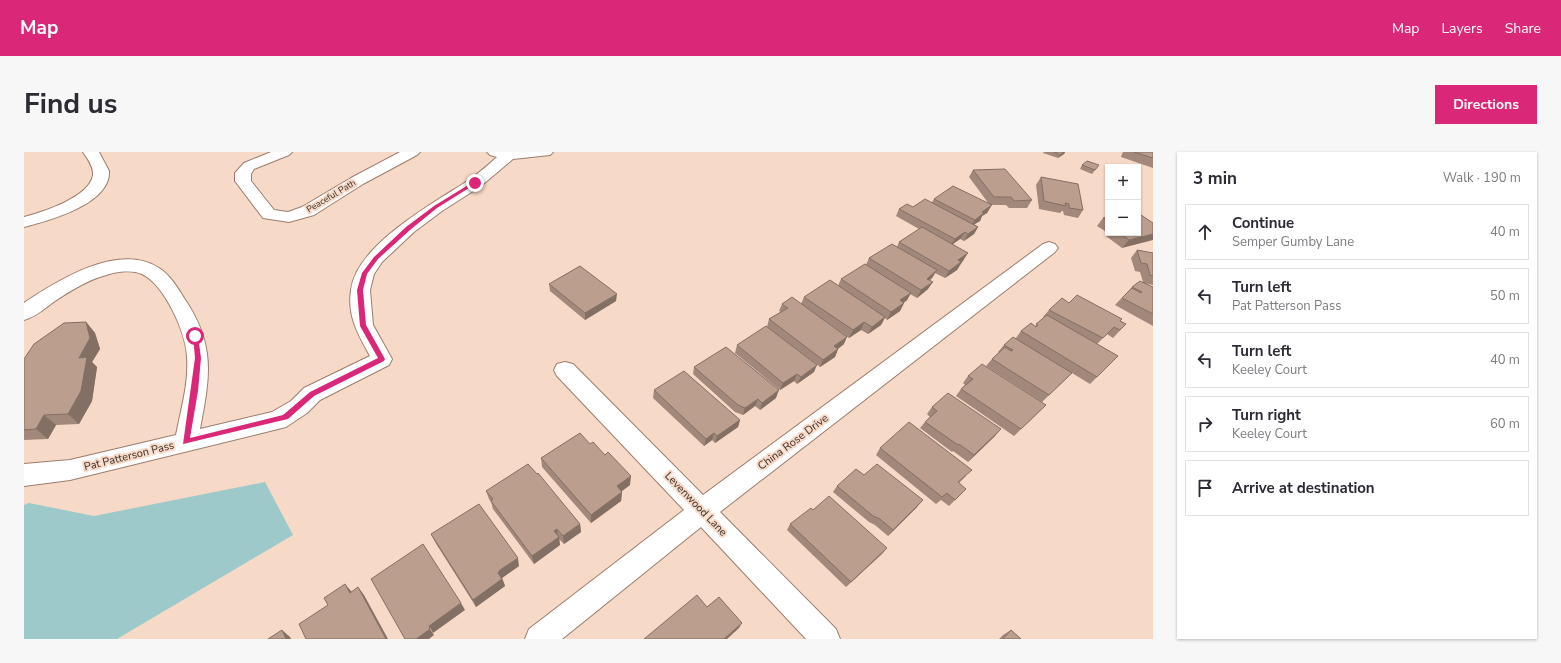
<!DOCTYPE html>
<meta charset="utf-8">
<style>
body{margin:0;font-family:"Nunito Sans",sans-serif;background:#f7f7f7;color:#2b2b33}
.controls{position:absolute;right:12px;top:12px;display:grid;overflow:hidden;border-radius:0px;box-shadow:0 1px 3px #0004}
.controls button{width:36px;height:36px;display:grid;place-items:center;padding:0;border:0;border-bottom:1px solid #e1e1e2;background:#fff;color:#2b2b33;font:20px sans-serif}
.stop{position:absolute;width:12px;height:12px;margin:-9px;border:3px solid #db2777;border-radius:50%;background:#fff}
.stop.end{background:#db2777;border-color:#fff;box-shadow:0 1px 4px #0008}
.list{margin:0;padding:0;list-style:none}
h2{display:flex;justify-content:space-between;align-items:center;height:52px;margin:0;padding:0 16px;font-size:17px}
h2 small{font-size:13px;font-weight:400;color:#7c7c81}
.list li{display:grid;grid-template-columns:26px 1fr auto;gap:12px;align-items:center;box-sizing:border-box;height:56px;margin:0 8px 8px;padding:0 8px;border:1px solid #e1e1e2;border-radius:0px}
.list b{display:block;font-size:15px;white-space:nowrap}
.list p{margin:0;font-size:13px;white-space:nowrap;color:#7c7c81}
.list em{font-size:13px;font-style:normal;color:#7c7c81}
.icon{flex:none;width:22px;height:22px;fill:none;stroke:currentColor;stroke-width:2;stroke-linecap:round;stroke-linejoin:round}
.map{position:relative;flex:none;width:1129px;height:487px;overflow:hidden;border-radius:0px}
header{display:flex;align-items:center;gap:24px;box-sizing:border-box;height:56px;padding:0 20px;background:#db2777;color:#fff}
header strong{font-size:19px}
nav{display:flex;gap:22px;margin-inline-start:auto;font-size:14px}
.intro{display:flex;align-items:center;justify-content:space-between;box-sizing:border-box;height:96px;padding:0 24px}
h1{margin:0;font-size:28px}
.button{padding:10px 18px;border-radius:0px;background:#db2777;color:#fff;font-size:14px;font-weight:700}
main{display:flex;gap:24px;padding:0 24px}
aside{flex:1;background:#fff;border-radius:0px;box-shadow:0 1px 3px #0004}
.map>svg:first-child{display:block}
</style>
<header>
<strong>Map</strong>
<nav><a>Map</a><a>Layers</a><a>Share</a></nav>
</header>
<div class="intro"><h1>Find us</h1><a class="button">Directions</a></div>
<main>
<div class="map">
<svg width="1129" height="487" viewBox="0 0 1129 487">
<rect width="100%" height="100%" fill="#f7d9c7"/>
<polygon fill="#9dc9cb" points="241,330 269,383 93,487 0,487 0,353 5,351 70,364"/>
<g fill="none" stroke-linecap="round" stroke-linejoin="round">
<defs>
<g id="minor">
<path d="M59,0h16l10,19c2,33 -61,50 -85,56v-10c19,-5 66,-20 69,-42 1,-8 -6,-17 -10,-23z"/>
<polygon points="247,0 268,0 265,3 230,17 227,22 227,29 250,58 264,60 278,55 327,26 376,0 396,0 393,3 339,32 290,63 265,70 239,66 211,29 211,21 220,11"/>
<path d="M463,0h66l-3,3 -37,4 -32,27 -39,25 -28,21 -32,30 -8,12 -4,16 3,35 19,34 -3,6 -69,35 -13,13 -21,14 -8,2 -208,51 -46,6v-22l46,-4 106,-25c5,-26 13,-52 11,-78 -1,-24 -22,-72 -45,-83 -11,-5 -28,-2 -39,2 -17,5 -33,15 -48,25 -10,7 -19,16 -31,19v-17c33,-22 94,-61 135,-35 11,7 18,19 25,30 32,47 26,78 16,131l72,-17 19,-11 13,-13 66,-32c-12,-22 -23,-40 -19,-66 5,-45 83,-87 118,-110 10,-7 19,-15 28,-23l-7,-2z"/>
<polygon points="1025,90 1031,92 1034,96 1031,100 696,360 812,477 816,487 782,487 677,375 538,487 501,487 505,477 660,358 533,224 530,218 533,212 541,210 549,212 679,343 1019,92"/>
</g>
</defs>
<use href="#minor" stroke="#997e6e" stroke-width="2"/>
<use href="#minor" fill="#fff" fill-rule="evenodd"/>
</g>
<g fill="#a1887a">
<polygon points="1020,0 1041,0 1040,2 1034,6 1019,1"/>
<polygon points="1099,0 1129,0 1129,16 1097,5 1098,2"/>
<polygon points="1058,13 1075,13 1068,22 1056,17"/>
<polygon points="949,18 1008,48 1003,56 985,56 982,53 967,53 963,61 958,64 956,69 950,72 954,75 950,82 940,89 936,87 929,92 940,108 937,110 933,118 921,126 911,121 908,126 906,128 904,137 893,146 886,142 883,148 880,151 876,159 863,168 861,166 857,173 844,182 837,178 825,186 777,152 780,145 814,134 817,127 842,113 845,106 873,95 875,90 895,77 872,64 875,57 889,55 908,50 910,47 965,52 945,25"/>
<polygon points="1017,25 1059,58 1054,66 1040,63 1039,59 1038,59 1036,61 1015,57 1012,33"/>
<polygon points="1084,65 1084,81 1114,81 1129,71 1098,96 1082,84 1084,81 1073,74 1079,66"/>
<polygon points="1113,98 1129,101 1129,133 1120,131 1129,135 1129,174 1091,153 1108,135 1119,130 1116,120 1111,119 1107,106"/>
<polygon points="525,132 592,149 561,168 526,139"/>
<polygon points="1045,151 1096,169 1102,172 1089,186 1083,182 1073,192 1094,204 1066,232 1048,221 1018,250 962,214 968,207 975,200 974,200 980,193 992,186 997,179 1011,174 1020,165 1019,165 1025,158"/>
<polygon points="758,152 820,192 814,197 811,205 796,215 743,175 745,167 757,160 755,159"/>
<polygon points="62,170 71,181 76,197 68,210 73,215 68,249 55,272 32,273 24,287 0,288 0,207"/>
<polygon points="713,193 790,220 773,232 770,229 756,238 711,201"/>
<polygon points="670,215 752,246 736,258 731,254 719,263 711,260 669,222"/>
<polygon points="944,224 1022,253 990,284 932,244 937,237 941,233 939,231"/>
<polygon points="630,238 716,268 714,275 691,291 688,288 680,294 629,246"/>
<polygon points="908,255 971,284 944,310 929,299 928,300 896,276 901,270 906,265 903,262"/>
<polygon points="566,292 606,333 597,340 598,340 597,349 567,371 518,315 517,306"/>
<polygon points="856,296 942,324 935,331 936,343 925,354 917,348 912,352 852,303"/>
<polygon points="513,322 556,372 557,380 540,392 535,387 536,393 510,412 469,357 467,350 465,347 462,339"/>
<polygon points="840,323 893,355 864,384 851,373 845,370 809,340 813,334"/>
<polygon points="789,358 863,396 822,435 763,378 766,372"/>
<polygon points="407,382 495,414 478,426 481,434 452,455 411,390"/>
<polygon points="987,478 997,487 975,487 979,483"/>
</g>
<g fill="#836f63">
<polygon points="1040,0 1041,0 1040,2 1034,6 1036,3"/>
<polygon points="968,53 963,61 958,64 956,69 946,75 951,68 958,60"/>
<polygon points="954,75 950,82 940,89 944,82"/>
<polygon points="941,80 936,87 926,94 931,87"/>
<polygon points="1129,82 1129,88 1098,96 1105,88"/>
<polygon points="944,101 933,118 921,126 925,119 934,108"/>
<polygon points="913,118 908,126 899,134 903,127"/>
<polygon points="909,130 904,137 893,146 897,138"/>
<polygon points="887,141 883,148 872,156 876,148"/>
<polygon points="593,142 592,149 561,168 561,161"/>
<polygon points="880,151 876,159 863,168 867,160"/>
<polygon points="861,165 857,173 844,182 848,175"/>
<polygon points="62,170 71,181 76,197 68,210 73,215 68,249 55,272 44,262"/>
<polygon points="840,170 837,178 825,186 829,178"/>
<polygon points="823,185 820,192 807,202 810,194"/>
<polygon points="814,197 811,205 796,215 799,208"/>
<polygon points="793,213 790,220 773,232 777,225"/>
<polygon points="773,222 770,229 756,238 759,231"/>
<polygon points="755,238 752,246 736,258 738,251"/>
<polygon points="734,247 731,254 719,263 721,256"/>
<polygon points="20,263 32,273 24,287 12,277"/>
<polygon points="716,268 714,275 691,291 693,284"/>
<polygon points="977,277 971,284 944,310 950,303"/>
<polygon points="690,281 688,288 680,294 682,287"/>
<polygon points="607,324 606,333 592,343 593,334"/>
<polygon points="598,340 597,349 567,371 567,363"/>
<polygon points="899,348 893,355 864,384 869,378"/>
<polygon points="556,372 557,380 540,392 539,384"/>
<polygon points="533,377 534,385 530,379"/>
<polygon points="535,385 536,393 510,412 508,404"/>
<polygon points="863,396 858,402 822,435 827,430"/>
<polygon points="494,406 495,414 478,426 481,434 452,455 449,448 476,418"/>
<polygon points="321,432 327,439 332,448 326,441"/>
<polygon points="334,435 340,443 364,487 362,487"/>
<polygon points="437,451 441,458 409,481 405,474"/>
<polygon points="718,471 715,476 703,487 700,487"/>
<polygon points="406,477 410,483 405,487 392,487"/>
<polygon points="258,478 266,485 267,487 262,487"/>
</g>
<g fill="#bb9e8e" stroke="#836f63">
<polygon points="1030,0 1040,0 1036,3"/>
<polygon points="1110,0 1129,0 1129,6"/>
<polygon points="1063,9 1075,13 1071,18 1058,13"/>
<polygon points="981,17 1008,48 990,49 987,45 970,45 949,18"/>
<polygon points="1017,25 1054,32 1059,58 1045,56 1045,52 1041,51 1042,54 1020,49"/>
<polygon points="929,34 968,53 958,60 960,61 951,68 910,47"/>
<polygon points="901,47 954,75 944,82 941,80 931,87 875,57 883,52 889,55"/>
<polygon points="1114,61 1129,71 1129,82 1105,88 1095,81 1114,81"/>
<polygon points="1084,65 1084,69 1079,66"/>
<polygon points="898,75 944,101 934,108 937,110 925,119 875,90"/>
<polygon points="868,92 913,118 903,127 909,130 897,138 845,106"/>
<polygon points="1113,98 1129,101 1129,124 1126,123 1123,112 1117,111"/>
<polygon points="841,112 887,141 876,148 880,151 867,160 817,127"/>
<polygon points="556,114 593,142 561,161 525,132"/>
<polygon points="806,128 861,165 848,175 840,170 829,178 780,145"/>
<polygon points="1116,129 1129,135 1129,162 1098,146 1108,136 1117,141 1118,140 1108,135"/>
<polygon points="1053,143 1098,167 1096,169 1102,172 1096,178 1090,175 1079,186 1025,158 1038,146 1045,151"/>
<polygon points="768,145 823,185 810,194 814,197 799,208 745,167 764,156 758,152"/>
<polygon points="1023,163 1094,204 1073,225 997,179 1007,171 1012,175 1014,173 1012,172"/>
<polygon points="62,170 66,186 55,206 63,205 57,239 44,262 20,263 12,277 0,278 0,207 10,192 40,171"/>
<polygon points="742,174 793,213 777,225 773,222 759,231 713,193"/>
<polygon points="989,185 1048,221 1025,243 968,207 981,195 987,199 989,198 980,193"/>
<polygon points="702,195 755,238 738,251 734,247 721,256 714,253 670,215"/>
<polygon points="958,212 1022,253 997,277 937,237 949,227 944,224"/>
<polygon points="660,219 716,268 693,284 690,281 682,287 630,238"/>
<polygon points="924,241 977,277 950,303 935,292 934,293 901,270 913,259 908,255"/>
<polygon points="885,270 948,318 934,330 942,337 931,348 923,341 918,345 856,296"/>
<polygon points="556,281 566,292 569,290 581,303 584,300 607,324 593,334 598,340 567,363 517,306"/>
<polygon points="504,312 513,322 514,321 556,372 539,384 533,377 530,379 535,385 508,404 467,349 469,347 462,339"/>
<polygon points="853,312 899,348 869,378 856,367 849,364 813,334 832,317 840,323"/>
<polygon points="805,344 863,396 827,430 766,372 787,356 789,358"/>
<polygon points="455,352 494,406 476,418 474,421 478,427 449,448 407,382"/>
<polygon points="399,392 437,451 405,474 406,477 392,487 381,487 347,427"/>
<polygon points="321,432 326,441 334,435 362,487 282,487 275,472 304,453 300,446"/>
<polygon points="673,443 683,455 695,445 718,471 700,487 620,487"/>
<polygon points="258,478 262,487 244,487"/>
<polygon points="987,478 997,487 979,487"/>
</g>
<polygon fill="#db2777" points="449,30 453,31 413,56 386,78 354,107 343,122 339,138 342,173 361,207 360,209 290,244 264,267 159,292 171,206 169,183 174,184 177,206 174,239 166,286 259,263 286,240 354,206 336,174 333,138 338,121 350,105 382,75 410,54"/>
<g text-anchor="middle" dominant-baseline="central" stroke-width="4" stroke-linejoin="round" paint-order="stroke">
<g font-size="9" fill="#3a2f28" stroke="#f7d9c7">
<text transform="translate(307 44) rotate(-31)">Peaceful Path</text>
</g>
<g font-size="11" fill="#3a2f28" stroke="#f7d9c7">
<text transform="translate(769 290) rotate(-37)">China Rose Drive</text>
<text transform="translate(105 304) rotate(-14)">Pat Patterson Pass</text>
<text transform="translate(672 352) rotate(46)">Levenwood Lane</text>
</g>
</g>
</svg>
<div class="controls">
<button>+</button>
<button>−</button>
</div>
<div class="stop" style="left:171px;top:184px"></div>
<div class="stop end" style="left:451px;top:31px"></div>
</div>
<aside>
<h2>3 min<small>Walk · 190 m</small></h2>
<ul class="list">
<li><svg class="icon" aria-label="ahead" viewBox="0 0 24 24"><path d="M12 20V5M6 11l6-6 6 6"/></svg><div><b>Continue</b><p>Semper Gumby Lane</p></div><em>40 m</em></li>
<li><svg class="icon" aria-label="left" viewBox="0 0 24 24"><path d="M17 20v-9H6M10 6l-5 5 5 5"/></svg><div><b>Turn left</b><p>Pat Patterson Pass</p></div><em>50 m</em></li>
<li><svg class="icon" aria-label="left" viewBox="0 0 24 24"><path d="M17 20v-9H6M10 6l-5 5 5 5"/></svg><div><b>Turn left</b><p>Keeley Court</p></div><em>40 m</em></li>
<li><svg class="icon" aria-label="right" viewBox="0 0 24 24"><path d="M7 20v-9h11M14 6l5 5-5 5"/></svg><div><b>Turn right</b><p>Keeley Court</p></div><em>60 m</em></li>
<li><svg class="icon" aria-label="arrive" viewBox="0 0 24 24"><path d="M6 21V4h12l-3 4 3 4H6"/></svg><div><b>Arrive at destination</b></div></li>
</ul>
</aside>
</main>
